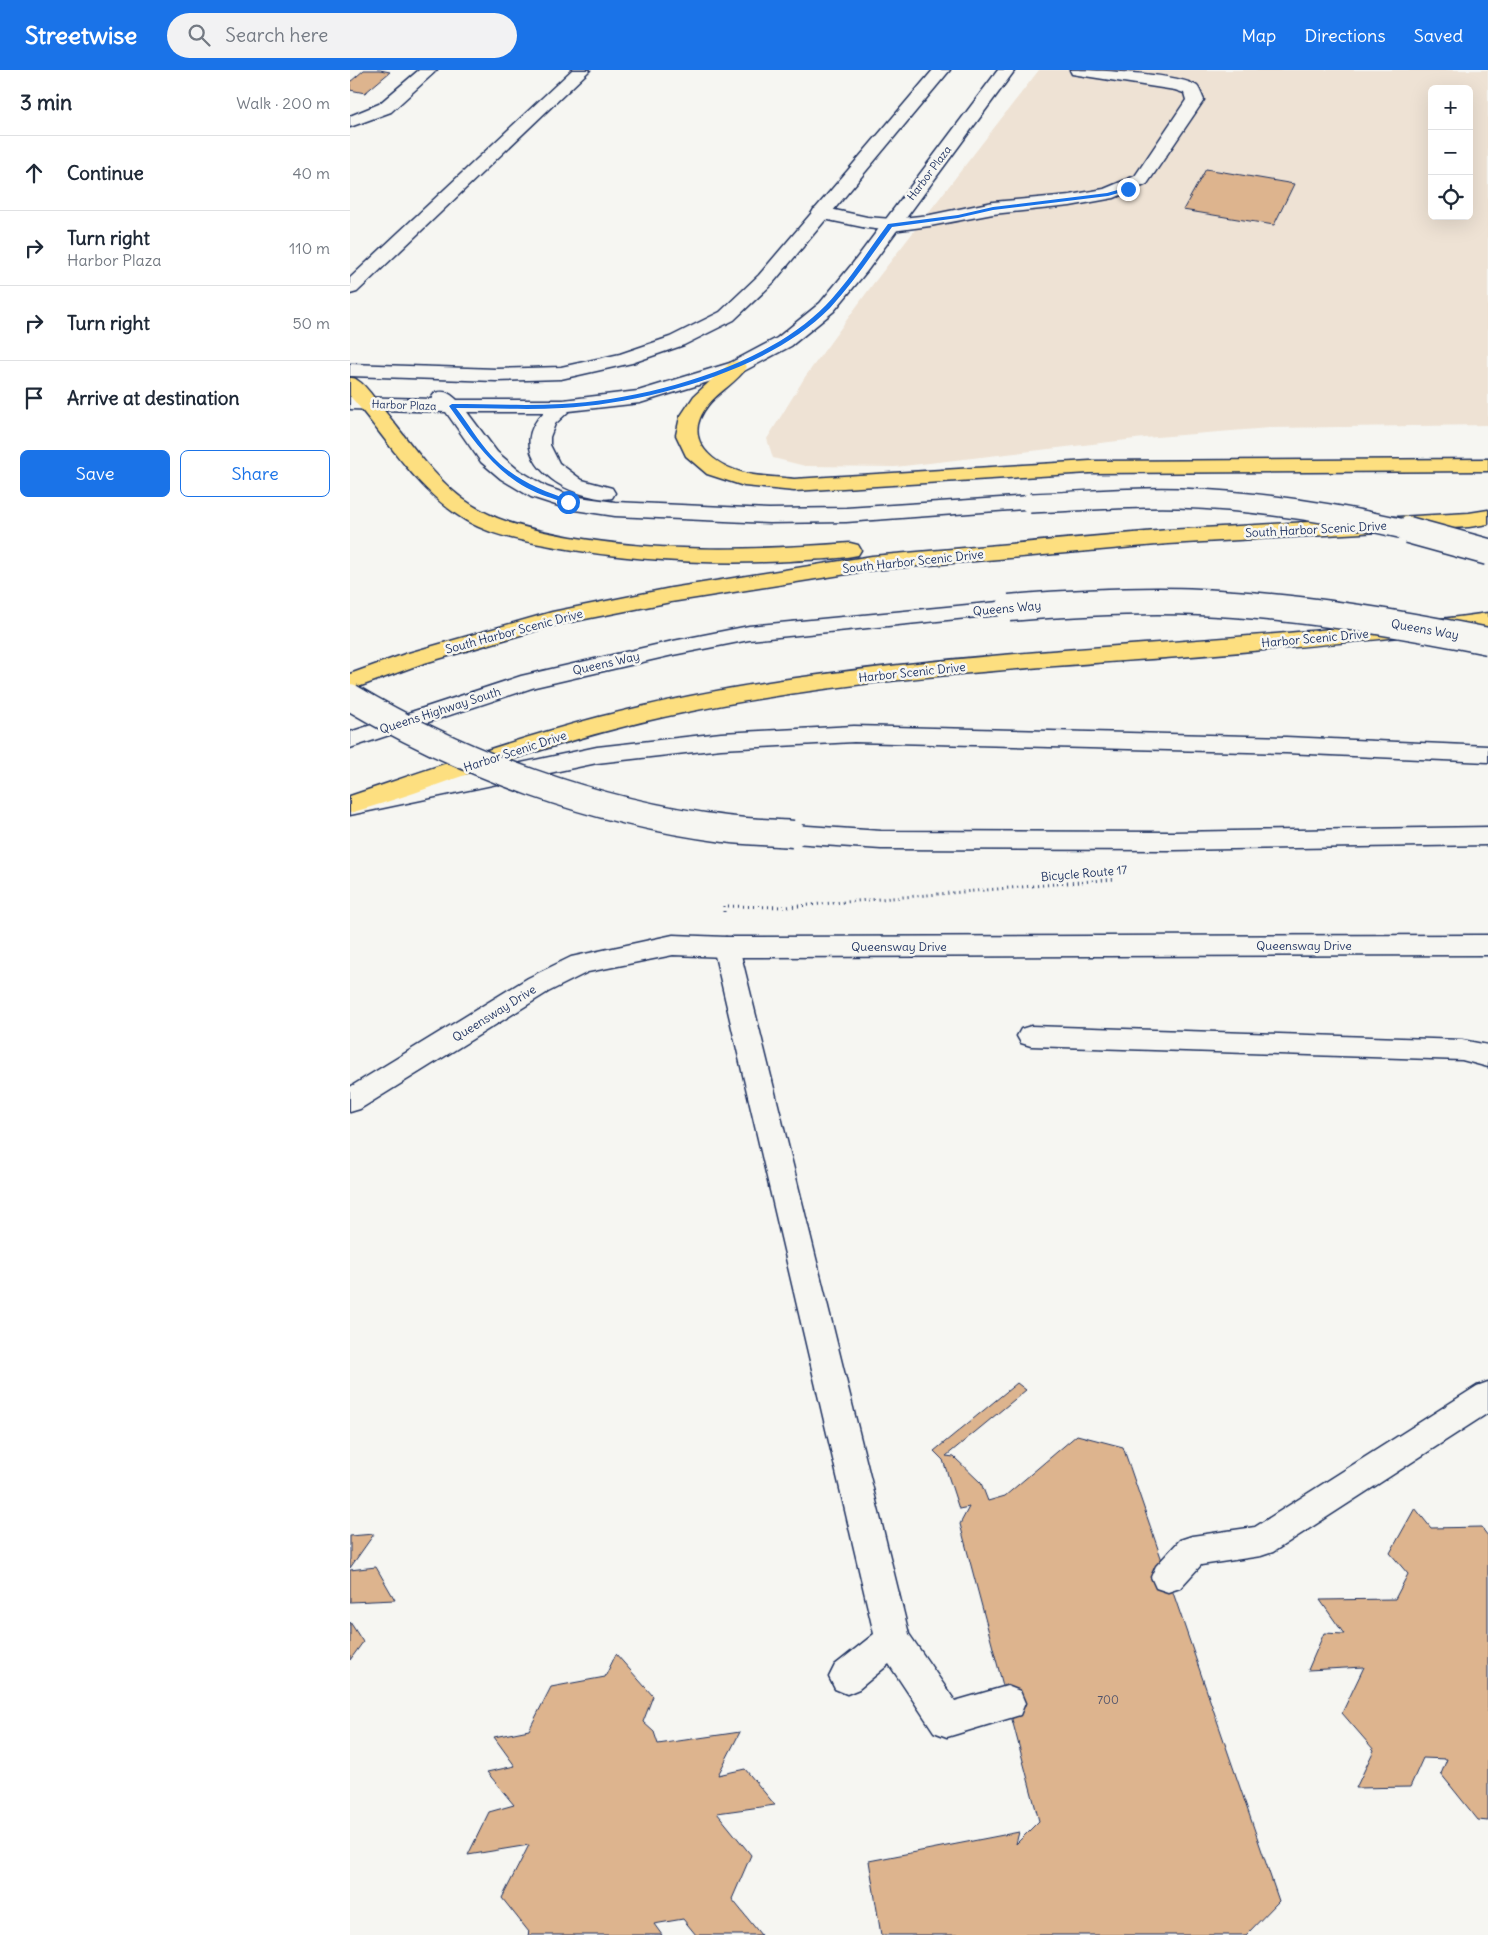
<!DOCTYPE html>
<meta charset="utf-8">
<style>
body{margin:0;font-family:Delius,sans-serif;background:#f2f2f3;color:#1f2937}
.controls{position:absolute;right:15px;top:15px;display:grid;overflow:hidden;border-radius:8px;box-shadow:0 5px 20px #0002}
.controls button{width:45px;height:45px;display:grid;place-items:center;padding:0;border:0;border-bottom:1px solid #e0e1e3;background:#fff;color:#1f2937;font:25px sans-serif}
.stop{position:absolute;width:15px;height:15px;margin:-11px;border:4px solid #1a73e8;border-radius:50%;background:#fff}
.stop.end{background:#1a73e8;border-color:#fff;box-shadow:0 1px 5px #0008}
.list{margin:0;padding:0;list-style:none}
h2{display:flex;justify-content:space-between;align-items:center;height:65px;margin:0;padding:0 20px;font-size:21px}
h2 small{font-size:16px;font-weight:400;color:#747a83}
.list li{display:grid;grid-template-columns:32px 1fr auto;gap:15px;align-items:center;box-sizing:border-box;height:75px;padding:0 20px;border-top:1px solid #e0e1e3}
.list b{display:block;font-size:19px;white-space:nowrap}
.list p{margin:0;font-size:16px;white-space:nowrap;color:#747a83}
.list em{font-size:16px;font-style:normal;color:#747a83}
.actions{display:flex;gap:10px;padding:15px 20px}
.actions a{flex:1;padding:11px 0;border:1px solid #1a73e8;border-radius:8px;text-align:center;font-size:18px;color:#1a73e8}
.actions .main{background:#1a73e8;color:#fff}
.icon{flex:none;width:28px;height:28px;fill:none;stroke:currentColor;stroke-width:2;stroke-linecap:round;stroke-linejoin:round}
.map{position:relative;flex:none;width:1138px;height:1865px;overflow:hidden}
header{display:flex;align-items:center;gap:30px;box-sizing:border-box;height:70px;padding:0 25px;background:#1a73e8;color:#fff}
header strong{font-size:24px}
nav{display:flex;gap:28px;margin-inline-start:auto;font-size:18px}
.search{width:350px;height:45px;background:#f2f2f3;display:flex;align-items:center;gap:12px;box-sizing:border-box;padding:0 18px;border-radius:28px;color:#747a83;font-size:19px}
main{display:flex}
aside{flex:1;background:#fff}
.map>svg:first-child{display:block}
</style>
<header>
<strong>Streetwise</strong>
<div class="search"><svg class="icon" aria-label="search" viewBox="0 0 24 24"><circle cx="10" cy="10" r="6"/><path d="M15 15l6 6"/></svg>Search here</div>
<nav><a>Map</a><a>Directions</a><a>Saved</a></nav>
</header>
<main>
<aside>
<h2>3 min<small>Walk · 200 m</small></h2>
<ul class="list">
<li><svg class="icon" aria-label="ahead" viewBox="0 0 24 24"><path d="M12 20V5M6 11l6-6 6 6"/></svg><div><b>Continue</b></div><em>40 m</em></li>
<li><svg class="icon" aria-label="right" viewBox="0 0 24 24"><path d="M7 20v-9h11M14 6l5 5-5 5"/></svg><div><b>Turn right</b><p>Harbor Plaza</p></div><em>110 m</em></li>
<li><svg class="icon" aria-label="right" viewBox="0 0 24 24"><path d="M7 20v-9h11M14 6l5 5-5 5"/></svg><div><b>Turn right</b></div><em>50 m</em></li>
<li><svg class="icon" aria-label="arrive" viewBox="0 0 24 24"><path d="M6 21V4h12l-3 4 3 4H6"/></svg><div><b>Arrive at destination</b></div></li>
</ul>
<div class="actions"><a class="main">Save</a><a>Share</a></div>
</aside>
<div class="map">
<svg width="1138" height="1865" viewBox="0 0 1138 1865">
<rect width="100%" height="100%" fill="#f6f6f2"/>
<filter id="ink" filterUnits="userSpaceOnUse"><feTurbulence type="fractalNoise" baseFrequency=".02" numOctaves="2"/><feDisplacementMap in="SourceGraphic" scale="10" xChannelSelector="R" yChannelSelector="G"/><feConvolveMatrix kernelMatrix="1 2 1 2 8 2 1 2 1" color-interpolation-filters="sRGB"/></filter>
<g filter="url(#ink)">
<path fill="#eee2d4" fill-rule="evenodd" d="M689,0h449v355l-219,3 -125,10 -249,29 -90,-1 -32,-8 -6,-19 38,-62 68,-93zM1082,19h37v127h-37z"/>
<g fill="#ddb48e" stroke="#1b2f5e">
<polygon points="14,0 30,0 40,2 15,23 0,20 0,12"/>
<polygon points="856,99 944,114 924,155 833,140"/>
<polygon points="667,1313 676,1320 596,1386 604,1387 631,1413 638,1431 655,1426 727,1365 773,1377 929,1831 896,1865 531,1865 519,1791 669,1762 666,1774 689,1751 610,1454 619,1437 609,1439 593,1390 584,1381"/>
<polygon points="1065,1438 1081,1458 1131,1457 1138,1466 1138,1751 1128,1750 1091,1704 1097,1689 1073,1688 1060,1717 1006,1718 1024,1680 992,1643 1014,1597 958,1600 974,1563 994,1564 970,1530 1045,1529 1058,1504 1040,1483"/>
<polygon points="24,1464 0,1498 0,1466"/>
<polygon points="26,1497 45,1530 0,1532 0,1500"/>
<polygon points="0,1552 13,1572 0,1590"/>
<polygon points="266,1584 303,1626 293,1652 304,1662 308,1674 390,1662 368,1705 395,1699 425,1735 367,1743 401,1785 382,1829 411,1865 346,1865 333,1849 304,1854 312,1865 178,1865 179,1862 152,1828 179,1775 118,1785 139,1742 164,1735 137,1702 165,1696 144,1667 179,1660 201,1617 255,1607"/>
</g>
<g fill="none" stroke-linecap="round" stroke-linejoin="round">
<defs>
<g id="lane">
<polygon points="69,0 87,0 41,42 0,57 0,46 29,34"/>
<polygon points="222,0 240,0 7,222 0,224 0,208"/>
<path d="M720,0c25,0 108,3 127,16 3,3 5,10 7,14l-57,84 -33,14 -44,8 -77,8 -63,12 -38,5 -25,-3 -53,-11 -2,-4 2,-4 7,-2 46,10 25,2 38,-4 63,-13 77,-7 34,-6 31,-13 51,-76 -2,-7 -9,-3 -97,-15 -6,-1z"/>
<polygon points="376,867 385,870 389,877 559,1564 605,1631 657,1616 670,1621 675,1633 670,1645 597,1667 584,1662 539,1594 509,1619 497,1624 485,1619 479,1607 485,1595 524,1564 363,877 367,870"/>
<polygon points="681,956 1112,970 1138,975 1138,997 1112,990 681,976 671,973 667,966 671,959"/>
<polygon points="1138,1312 1138,1343 923,1482 911,1486 851,1495 830,1518 818,1522 806,1518 801,1507 806,1496 830,1470 842,1466 905,1457 1127,1316"/>
</g>
<g id="secondary">
<polygon points="583,0 600,0 423,213 384,250 334,275 282,293 211,309 146,311 0,306 0,294 146,299 211,297 270,284 320,267 370,242 409,205"/>
<path d="M648,0h17l-148,201 -33,40 -43,35 -47,25 -104,32 -71,8 -14,13 -5,13v8l9,18 23,17 30,8 3,5 -3,5c-10,2 -17,-1 -27,-3 -37,-9 -78,-47 -41,-83h-77l30,40 20,17 30,18 25,9 43,6 154,7 77,-1 184,-12 8,2 3,5 -3,5 -192,14 -77,1 -154,-7 -47,-7 -37,-12 -30,-18 -20,-17 -35,-50 -96,-3v-12l83,2 -1,-2 3,-4c10,-3 14,0 22,7h106l75,-9 92,-28 47,-25 43,-35 33,-40z"/>
<polygon points="659,531 667,533 670,538 667,543 399,570 323,585 185,617 0,678 0,662 171,606 323,571 399,556"/>
<polygon points="504,656 936,667 1138,676 1138,692 936,683 504,672 371,679 247,693 0,745 0,729 247,677 371,663"/>
<polygon points="443,755 531,761 823,762 1138,757 1138,775 823,780 531,779 443,773 434,770 430,764 434,758"/>
<polygon points="323,865 376,867 1138,865 1138,885 376,887 323,885 238,902 198,922 10,1039 0,1042 0,1017 178,908 221,887"/>
</g>
<g id="highway">
<path d="M387,291l7,2 3,4c-10,15 -28,24 -39,38 -28,35 5,61 40,69 14,3 31,3 46,5l296,-18 398,-2v12l-398,2 -296,18 -50,-5 -37,-12 -21,-18 -10,-21 4,-18 14,-21 36,-33z"/>
<path d="M0,308c2,0 5,0 7,2 10,6 18,20 25,28 23,28 44,59 71,83 34,30 75,38 118,46 93,16 186,13 279,6l8,2 3,5 -3,5c-22,5 -46,4 -68,6 -79,4 -156,0 -234,-14 -34,-6 -71,-12 -100,-33 -44,-31 -71,-78 -106,-118z"/>
<polygon points="1138,440 1138,454 1119,457 818,474 522,500 321,532 205,555 71,594 0,620 0,604 55,584 202,542 321,518 522,486 818,460 1119,443"/>
<path d="M1138,543v14l-26,4c-94,9 -189,19 -283,26 -165,12 -330,22 -492,55 -70,14 -139,35 -208,58 -43,15 -85,31 -129,43v-17c83,-28 165,-57 249,-79 70,-18 140,-32 212,-41 176,-25 355,-31 532,-48 49,-4 97,-8 145,-15z"/>
</g>
</defs>
<use href="#lane" stroke="#1b2f5e" stroke-width="3"/>
<use href="#secondary" stroke="#1b2f5e" stroke-width="3"/>
<use href="#highway" stroke="#1b2f5e" stroke-width="3"/>
<polyline stroke="#1b2f5e" stroke-width="3" stroke-dasharray="1 4" stroke-linecap="butt" points="374,842 374,836 436,837 765,809"/>
<use href="#lane" fill="#f6f6f2" fill-rule="evenodd"/>
<use href="#secondary" fill="#f6f6f2" fill-rule="evenodd"/>
<use href="#highway" fill="#fddf80" fill-rule="evenodd"/>
<defs>
<path id="secondary-bridge-far1" d="M680,433c50,-1 99,-7 149,-5 79,3 157,15 234,33"/>
<g id="secondary-bridge">
<polyline points="1058,460 1138,482"/>
<path d="M659,538c63,-5 127,-9 190,-6 97,4 194,20 289,39"/>
<path d="M0,627c114,68 243,115 375,132 22,3 45,3 68,5"/>
</g>
</defs>
<use href="#secondary-bridge-far1" stroke="#1b2f5e" stroke-width="22" stroke-linecap="butt"/>
<use href="#secondary-bridge" stroke="#1b2f5e" stroke-width="29" stroke-linecap="butt"/>
<use href="#secondary-bridge-far1" stroke="#f6f6f2" stroke-width="19"/>
<use href="#secondary-bridge" stroke="#f6f6f2" stroke-width="26"/>
</g>
</g>
<path fill="#1a73e8" d="M778,117l1,3 -21,6 -115,14 -35,8 -66,9c-20,27 -39,56 -62,81 -62,63 -182,95 -268,100 -35,2 -70,0 -106,0 12,15 22,33 35,47 21,23 50,36 79,45v3c-7,0 -15,-4 -22,-6 -47,-15 -72,-53 -99,-91l3,-2c36,0 73,2 110,0 84,-4 204,-37 264,-99 23,-24 42,-54 62,-81l70,-9 35,-8 114,-14z"/>
<g text-anchor="middle" dominant-baseline="central" stroke-width="5" stroke-linejoin="round" paint-order="stroke">
<g font-size="11" fill="#1b2f5e" stroke="#f6f6f2">
<text transform="translate(579 103) rotate(-53)">Harbor Plaza</text>
<text transform="translate(54 335) rotate(2)">Harbor Plaza</text>
</g>
<g font-size="12" fill="#1b2f5e" stroke="#f6f6f2">
<text transform="translate(966 459) rotate(-3)">South Harbor Scenic Drive</text>
<text transform="translate(563 491) rotate(-6)">South Harbor Scenic Drive</text>
<text transform="translate(657 538) rotate(-5)">Queens Way</text>
<text transform="translate(1075 559) rotate(10)">Queens Way</text>
<text transform="translate(164 561) rotate(-15)">South Harbor Scenic Drive</text>
<text transform="translate(965 568) rotate(-5)">Harbor Scenic Drive</text>
<text transform="translate(256 593) rotate(-13)">Queens Way</text>
<text transform="translate(562 602) rotate(-6)">Harbor Scenic Drive</text>
<text transform="translate(90 640) rotate(-18)">Queens Highway South</text>
<text transform="translate(165 681) rotate(-18)">Harbor Scenic Drive</text>
<text transform="translate(734 803) rotate(-5)">Bicycle Route 17</text>
<text x="954" y="875">Queensway Drive</text>
<text x="549" y="876">Queensway Drive</text>
<text transform="translate(144 943) rotate(-32)">Queensway Drive</text>
</g>
<g font-size="12" fill="#4c506a">
<text x="758" y="1629">700</text>
</g>
</g>
</svg>
<div class="controls">
<button>+</button>
<button>−</button>
<button><svg class="icon" aria-label="locate" viewBox="0 0 24 24"><circle cx="12" cy="12" r="6"/><path d="M12 2v4M12 18v4M2 12h4M18 12h4"/></svg></button>
</div>
<div class="stop" style="left:218px;top:432px"></div>
<div class="stop end" style="left:778px;top:119px"></div>
</div>
</main>
